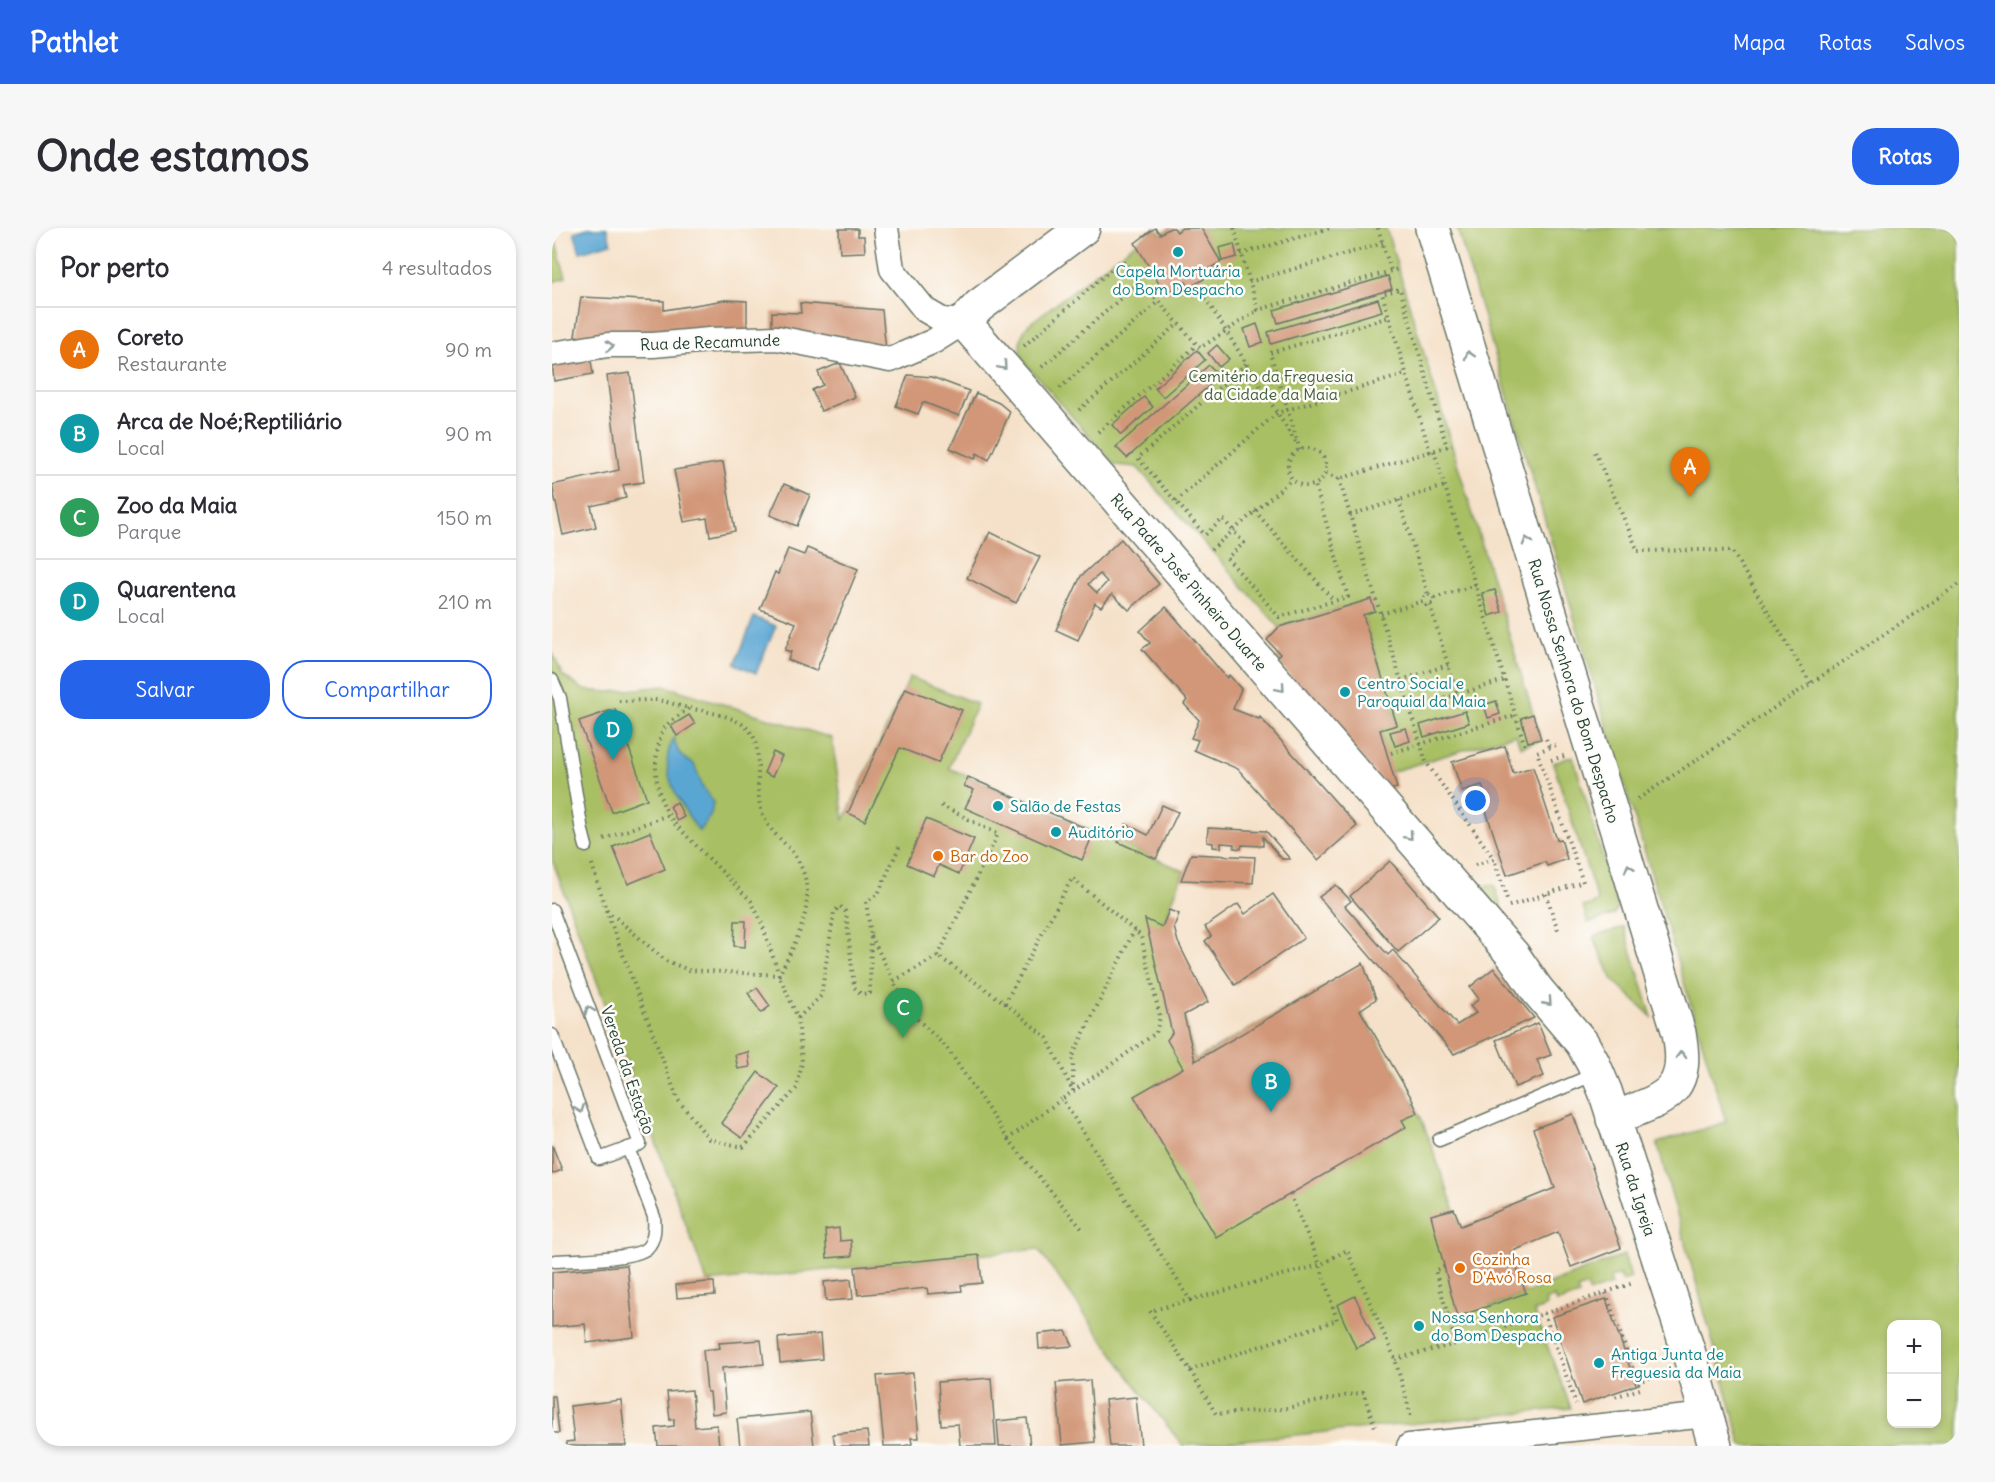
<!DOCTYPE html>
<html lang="pt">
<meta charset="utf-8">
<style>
body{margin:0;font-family:Delius,sans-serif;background:#f7f7f7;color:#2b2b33}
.controls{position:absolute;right:18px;bottom:18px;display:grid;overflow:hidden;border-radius:12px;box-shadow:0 3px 9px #0003}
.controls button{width:54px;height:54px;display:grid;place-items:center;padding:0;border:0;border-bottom:2px solid #e1e1e2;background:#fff;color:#2b2b33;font:30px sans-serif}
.you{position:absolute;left:924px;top:573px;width:21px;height:21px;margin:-15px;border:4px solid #fff;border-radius:50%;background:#1a73e8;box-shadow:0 0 0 9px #1a73e833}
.badge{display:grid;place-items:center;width:39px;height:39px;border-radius:50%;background:#2563eb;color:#fff;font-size:20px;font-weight:700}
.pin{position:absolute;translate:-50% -50px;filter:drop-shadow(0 2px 3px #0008)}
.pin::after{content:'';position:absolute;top:32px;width:21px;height:18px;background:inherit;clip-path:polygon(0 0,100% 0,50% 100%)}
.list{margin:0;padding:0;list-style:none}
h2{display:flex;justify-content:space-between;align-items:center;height:78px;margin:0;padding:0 24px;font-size:26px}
h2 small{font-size:20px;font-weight:400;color:#7c7c81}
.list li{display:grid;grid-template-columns:39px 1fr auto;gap:18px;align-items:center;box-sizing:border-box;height:84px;padding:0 24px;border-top:2px solid #e1e1e2}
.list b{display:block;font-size:22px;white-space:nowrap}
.list p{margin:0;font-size:20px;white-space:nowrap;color:#7c7c81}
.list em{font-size:20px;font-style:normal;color:#7c7c81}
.actions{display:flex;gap:12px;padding:18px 24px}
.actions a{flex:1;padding:14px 0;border:2px solid #2563eb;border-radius:24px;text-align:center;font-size:21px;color:#2563eb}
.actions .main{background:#2563eb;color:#fff}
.map{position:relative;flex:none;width:1407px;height:1218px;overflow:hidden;border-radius:24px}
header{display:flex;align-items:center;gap:36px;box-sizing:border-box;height:84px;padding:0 30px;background:#2563eb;color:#fff}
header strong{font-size:28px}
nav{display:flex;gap:33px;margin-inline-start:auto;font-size:21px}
.intro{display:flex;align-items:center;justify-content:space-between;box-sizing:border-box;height:144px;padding:0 36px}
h1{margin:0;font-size:42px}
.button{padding:15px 27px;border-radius:24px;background:#2563eb;color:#fff;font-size:21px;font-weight:700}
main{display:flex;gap:36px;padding:0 36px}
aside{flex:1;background:#fff;border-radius:24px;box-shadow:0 3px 9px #0003}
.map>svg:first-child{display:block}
</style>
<header>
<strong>Pathlet</strong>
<nav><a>Mapa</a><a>Rotas</a><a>Salvos</a></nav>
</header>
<div class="intro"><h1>Onde estamos</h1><a class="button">Rotas</a></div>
<main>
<aside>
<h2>Por perto<small>4 resultados</small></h2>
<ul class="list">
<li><span class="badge" style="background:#e8710a">A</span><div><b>Coreto</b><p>Restaurante</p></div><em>90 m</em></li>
<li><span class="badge" style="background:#0f9aa8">B</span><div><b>Arca de Noé;Reptiliário</b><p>Local</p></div><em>90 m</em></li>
<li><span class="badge" style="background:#2e9e5b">C</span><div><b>Zoo da Maia</b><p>Parque</p></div><em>150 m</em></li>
<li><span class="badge" style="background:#0f9aa8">D</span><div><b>Quarentena</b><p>Local</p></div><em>210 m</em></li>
</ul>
<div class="actions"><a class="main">Salvar</a><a>Compartilhar</a></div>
</aside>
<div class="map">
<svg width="1407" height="1218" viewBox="0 0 1407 1218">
<rect width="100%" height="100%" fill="#fdfcf7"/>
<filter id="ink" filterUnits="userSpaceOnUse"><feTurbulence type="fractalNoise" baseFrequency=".0167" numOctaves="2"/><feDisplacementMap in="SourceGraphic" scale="12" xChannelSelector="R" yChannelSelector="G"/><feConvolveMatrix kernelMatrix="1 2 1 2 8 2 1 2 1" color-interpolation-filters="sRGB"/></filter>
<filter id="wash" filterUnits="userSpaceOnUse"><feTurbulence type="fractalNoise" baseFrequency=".008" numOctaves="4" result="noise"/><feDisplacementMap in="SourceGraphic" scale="24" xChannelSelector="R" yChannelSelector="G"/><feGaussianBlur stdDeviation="1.35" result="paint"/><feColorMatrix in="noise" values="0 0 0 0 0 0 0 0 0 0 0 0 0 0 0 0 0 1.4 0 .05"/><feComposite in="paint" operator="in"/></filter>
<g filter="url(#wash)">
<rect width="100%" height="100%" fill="#f5e1c9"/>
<g fill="#a9bf64" stroke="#647e4c" stroke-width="1.5" fill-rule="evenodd">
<polygon points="0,0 14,50 0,54"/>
<path d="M603,0l6,6 9,-6 7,4 5,-4h204l155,512 -21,7 -4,-13 -125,38 -11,-42 17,-6 -38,-121 -80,24 -142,-160 -22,-2 -90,-102c-8,-13 -6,-28 4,-39z"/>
<path d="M905,0h502v1218h-217l-85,-303 69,-21zM1340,1096h44v100h-44z"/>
<polygon points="0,424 11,447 32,462 57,464 113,458 280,510 292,592 358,449 425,476 397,540 632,643 610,699 643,832 789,749 859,869 870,892 938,1079 1072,1027 1079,1050 1070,1053 1068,1047 1058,1050 1059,1057 1037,1064 1035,1058 1025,1062 1027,1067 1004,1075 1002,1069 993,1073 995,1078 982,1083 1019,1180 631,1218 582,1155 486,1021 155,1054 0,631"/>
<polygon points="1021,528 1066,680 1061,687 1036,695 1031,679 1046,674 1001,535"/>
<polygon points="942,656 957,703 921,662"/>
<polygon points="1072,699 1100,789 1061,752 1041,709"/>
</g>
<g fill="#5aa6d3" stroke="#3c7284" stroke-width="1.5">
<polygon points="36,0 55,0 59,15 28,24 22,4"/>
<polygon points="202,389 224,398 204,445 183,436"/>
<path d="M122,510c3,15 7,20 20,26l9,24 10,14 -2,13 -12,16c-18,-25 -44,-62 -25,-93z"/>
</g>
<g id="blocks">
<g fill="#d19778" fill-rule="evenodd">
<polygon points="603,0 608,6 618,0 622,0 625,4 630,0 649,0 669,34 649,45 652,51 637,60 634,54 613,66 583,15"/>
<polygon points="287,1 306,1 306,8 312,8 313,24 288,25"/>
<polygon points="682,16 685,29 670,33 667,20"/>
<polygon points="836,48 840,61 726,95 722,82"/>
<polygon points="29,69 112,73 112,82 173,72 195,73 195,103 35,110 23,108"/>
<polygon points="826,71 830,83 719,116 716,104"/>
<polygon points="248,75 330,82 334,123 220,101 220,84 249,85"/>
<polygon points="705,96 711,114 698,119 692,101"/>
<polygon points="665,117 677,131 667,139 656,125"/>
<polygon points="645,122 653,132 611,169 603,160"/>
<polygon points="38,126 41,146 2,153 0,132"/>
<polygon points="288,135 303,169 269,183 260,162 271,157 266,144"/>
<polygon points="657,137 668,148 575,230 564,219"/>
<polygon points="78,145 92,254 71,257 74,270 39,278 44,299 11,307 0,257 67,242 55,148"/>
<polygon points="356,147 380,149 417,163 407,188 371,174 366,186 344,178"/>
<polygon points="424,165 447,175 458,184 437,232 425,225 423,231 398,220"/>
<polygon points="592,169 601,179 569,207 560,197"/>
<polygon points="171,234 183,303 158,308 155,290 132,294 122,242"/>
<polygon points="232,256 258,267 245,298 218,287"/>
<polygon points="438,304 488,329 464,375 415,350"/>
<path d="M569,311l38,45 -30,26 -17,-16 -11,13 -6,-4 -17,37 -22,-10 25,-54zM548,346l7,8 -10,11 -9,-9z"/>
<polygon points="255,320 306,341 264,443 236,432 239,424 233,422 244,395 208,381 223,344 226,346 236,321 252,327"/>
<polygon points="943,362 950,384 937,388 930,365"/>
<polygon points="819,371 823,383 811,387 845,497 828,502 845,560 837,562 723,431 728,426 715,412 727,399"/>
<polygon points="614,379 668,442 675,450 677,447 689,461 681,481 707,491 708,489 805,598 766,632 686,541 642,522 646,512 639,510 647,492 632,476 635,472 590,421 598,415 588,403"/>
<polygon points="353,460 410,482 386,535 348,520 313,593 296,585"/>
<polygon points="944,473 948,486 936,490 932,477"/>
<polygon points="63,481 95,571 60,584 27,493"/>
<polygon points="913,483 917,495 872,509 868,497"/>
<polygon points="981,486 989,511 976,514 969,490"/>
<polygon points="137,487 143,496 125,508 119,498"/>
<polygon points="854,500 858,513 843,518 838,504"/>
<polygon points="953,518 961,545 981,539 1005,612 1009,611 1015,631 995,638 993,634 955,647 933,580 937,578 930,557 910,563 900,534"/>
<polygon points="221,524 230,528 220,549 212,545"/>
<polygon points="416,549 542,604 530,632 413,580 422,562 412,558"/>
<polygon points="125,574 132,589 125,593 118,578"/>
<polygon points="610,577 626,584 604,631 566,614 574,596 596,607"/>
<polygon points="374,591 422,611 407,646 387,637 382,648 355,636"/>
<polygon points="656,600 714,603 738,631 730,631 711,609 711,618 690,617 689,621 682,620 682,616 669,615 669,620 661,619 661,615 655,614"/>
<polygon points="98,604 113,641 76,656 61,619"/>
<polygon points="639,626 703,629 701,655 629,652"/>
<polygon points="838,633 887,689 846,724 798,668"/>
<polygon points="784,657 799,673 793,678 836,727 841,722 905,797 924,785 918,778 927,771 918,759 942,740 982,790 902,826 767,669"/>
<polygon points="721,666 752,710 683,757 653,713 659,708 653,699 686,676 693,686"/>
<polygon points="617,682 627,686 622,699 626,714 656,774 632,787 643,833 811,735 824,771 808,782 859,869 866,885 850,892 854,899 664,1009 582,868 631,840 615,812 620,805 593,691 610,699"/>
<polygon points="183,693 194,693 193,719 182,718"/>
<polygon points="205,760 218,778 209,785 196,765"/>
<polygon points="986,795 999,827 985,832 992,848 963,859 944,812"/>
<polygon points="196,824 198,839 186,841 183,827"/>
<polygon points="206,844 227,860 190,910 169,895"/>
<polygon points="1021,886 1069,1020 1019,1039 1006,1004 959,1024 974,1065 905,1089 879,987 902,981 909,998 1003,960 981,901"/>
<polygon points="0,917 10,942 0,946"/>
<polygon points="287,1000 288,1013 299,1012 300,1028 275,1030 273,1002"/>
<polygon points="427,1027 430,1055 409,1057 410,1063 376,1066 375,1060 306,1067 303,1039"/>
<polygon points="75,1037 82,1109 35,1115 33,1096 0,1099 0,1044"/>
<polygon points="299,1051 301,1071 274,1073 272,1054"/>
<polygon points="155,1054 162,1054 163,1067 125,1070 124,1057"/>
<polygon points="803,1068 823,1112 804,1120 785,1077"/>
<polygon points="1054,1071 1084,1157 1030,1176 1000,1089"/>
<polygon points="514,1103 521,1118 487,1121 486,1106"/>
<polygon points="268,1106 270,1131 228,1135 226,1110"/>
<polygon points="209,1112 212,1136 170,1140 174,1184 160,1186 158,1164 155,1164 151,1122 168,1120 167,1115"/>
<polygon points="361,1145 367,1210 359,1210 360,1216 351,1218 332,1218 325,1148"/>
<polygon points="439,1150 444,1218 408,1218 406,1196 389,1197 386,1154"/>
<polygon points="538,1152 543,1214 510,1217 504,1155"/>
<polygon points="140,1162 143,1199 165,1197 167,1218 106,1218 104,1200 122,1198 122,1191 118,1192 115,1164"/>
<polygon points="0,1168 3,1168 7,1205 0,1205"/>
<polygon points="584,1169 589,1218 558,1218 553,1172"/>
<polygon points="69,1172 74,1218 14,1218 14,1214 22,1213 18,1178"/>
<polygon points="258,1184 262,1218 188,1218 185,1191"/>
<polygon points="475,1190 478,1218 447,1218 445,1193"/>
<polygon points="315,1203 317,1218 283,1218 281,1206"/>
</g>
</g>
</g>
<g filter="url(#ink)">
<use href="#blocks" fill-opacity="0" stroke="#6a7668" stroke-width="1.5"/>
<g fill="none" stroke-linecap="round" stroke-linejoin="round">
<defs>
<g id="lane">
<polyline points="0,452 8,470 30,603 34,618"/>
<polyline points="0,682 88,916 47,931 0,807"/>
<polyline points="887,912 1043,846"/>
<path d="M3,1033c18,-1 81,-2 92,-13 8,-8 8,-20 7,-31l-26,-69"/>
</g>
<g id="street">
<polyline points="334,0 340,41 373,82 390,92 412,94"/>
<polyline points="0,126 56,117 101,117 158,112 225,110 338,132 382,113 412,94"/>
<polyline points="857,1218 1155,1187"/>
</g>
<g id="secondary">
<polyline points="531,0 427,78 412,94 961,727 985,762 1030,815 1041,835 1053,863 1139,1132 1163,1218"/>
<path d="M880,0l247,805c12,63 -16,65 -66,86"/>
</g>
</defs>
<use href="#lane" stroke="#6a7668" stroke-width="15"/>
<use href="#street" stroke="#6a7668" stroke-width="27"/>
<use href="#secondary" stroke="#6a7668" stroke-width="36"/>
<g stroke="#6a7668" stroke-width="4" stroke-dasharray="1.5 4.5" stroke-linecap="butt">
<polyline points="682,0 706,82 846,41"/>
<polyline points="826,0 839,43"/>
<polyline points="689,26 778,0"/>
<polyline points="697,54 831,15"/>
<polyline points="644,55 744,215"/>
<polyline points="472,118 570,32 648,120 706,82"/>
<polyline points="694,136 586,230 653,307 671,291 692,315 675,330 727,389 796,369 763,257"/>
<polyline points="490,139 589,53"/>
<polyline points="508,160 607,73"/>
<polyline points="527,182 626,96"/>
<polyline points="546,204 645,117"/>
<circle cx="755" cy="239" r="19"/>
<polyline points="748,222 718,125 837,89"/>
<polyline points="882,223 973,518"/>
<polyline points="878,224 830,66 848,61 895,219"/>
<polyline points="1043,224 1086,323 1153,322 1180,323 1259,456"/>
<polyline points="774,245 787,251 900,217"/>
<polyline points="787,251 874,534 942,631"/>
<polyline points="847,272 876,366"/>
<polyline points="624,273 725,185 854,146"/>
<polyline points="703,283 782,373"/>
<polyline points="798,287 893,258"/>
<polyline points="659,322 740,251"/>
<polyline points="882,370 924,357"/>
<polyline points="878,377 905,467"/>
<polyline points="829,386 871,373 872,369 876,366 882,370 881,375 874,377 871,373"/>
<polyline points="849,452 896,437"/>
<polyline points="858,481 953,452"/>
<polyline points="994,511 997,519"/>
<polyline points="839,525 964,487"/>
<polyline points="999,532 1012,528"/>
<polyline points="1086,571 1407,356"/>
<polyline points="52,611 116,587"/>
<path d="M40,636l14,46 72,190 31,39 34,8 54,-59 5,-26 -4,-44 -19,-43 -18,-54 -10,-20 -76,-77c-18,-23 -23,-53 -16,-81 1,-5 3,-13 7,-17 6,-7 16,-12 23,-18"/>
<polyline points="923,637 942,631 955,671"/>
<polyline points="994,666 1007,705"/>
<polyline points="957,678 1031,654 985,524 1007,516"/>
<path d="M55,682l59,51 23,9 90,5c19,-36 43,-80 16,-119 -9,-14 -25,-23 -31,-39 -11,-23 -2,-53 -9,-76 -7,-25 -45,-28 -66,-33 -12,-2 -24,-8 -36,-8 -12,0 -24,1 -36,1"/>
<polyline points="319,708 356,782 395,820 456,911 510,871 638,1072 598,1083 638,1142 664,1186 730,1181 811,1164 823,1199"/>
<polyline points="386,728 446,606 388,577"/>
<polyline points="342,753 386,728 453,775 520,650 589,708 608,789 604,805 510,871"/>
<polyline points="453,775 495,810 521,863"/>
<polyline points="246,790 269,768 282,684 288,678 294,684 302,759 309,766 318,765 319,708 314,674 326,666 348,617"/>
<polyline points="521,863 521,827 583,701"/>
<polyline points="456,911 530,1001"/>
<polyline points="892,1039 883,1042 904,1116"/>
<polyline points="1054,1065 1088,1161 1062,1169"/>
<polyline points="638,1072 768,1037 795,1022 843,1131 860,1191"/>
<polyline points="992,1085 1024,1176"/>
<polyline points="843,1131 904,1116 1081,1055"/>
<polyline points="638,1142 785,1092 768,1037 738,966"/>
<polyline points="1085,1154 1108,1146"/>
</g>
<use href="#lane" stroke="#fff" stroke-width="12"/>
<use href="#street" stroke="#fff" stroke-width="24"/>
<use href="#secondary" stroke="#fff" stroke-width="33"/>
</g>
<defs><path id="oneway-chevron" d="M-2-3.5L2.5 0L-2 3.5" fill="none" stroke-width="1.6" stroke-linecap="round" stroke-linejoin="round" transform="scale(1.5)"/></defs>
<g stroke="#8f9e9a">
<use href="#oneway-chevron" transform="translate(58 118) rotate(-4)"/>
<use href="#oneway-chevron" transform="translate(917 127) rotate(-107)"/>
<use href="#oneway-chevron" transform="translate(451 138) rotate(49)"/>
<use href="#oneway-chevron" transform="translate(975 313) rotate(-107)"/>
<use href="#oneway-chevron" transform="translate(729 460) rotate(49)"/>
<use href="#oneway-chevron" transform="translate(857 608) rotate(49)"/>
<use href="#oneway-chevron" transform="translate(1077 640) rotate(-107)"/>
<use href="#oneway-chevron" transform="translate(996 774) rotate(48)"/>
<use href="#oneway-chevron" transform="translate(37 782) rotate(-111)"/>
<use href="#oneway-chevron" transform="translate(1129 827) rotate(-91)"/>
<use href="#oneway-chevron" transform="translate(28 881) rotate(69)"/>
</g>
</g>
<g fill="#0f9aa8" stroke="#fdfcf7" stroke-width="2">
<circle cx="626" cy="24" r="6"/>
<circle cx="793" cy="464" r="6"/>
<circle cx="446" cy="578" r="6"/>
<circle cx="504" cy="604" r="6"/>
<circle cx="867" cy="1098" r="6"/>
<circle cx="1047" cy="1135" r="6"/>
</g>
<g fill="#e8710a" stroke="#fdfcf7" stroke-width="2">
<circle cx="386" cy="628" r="6"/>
<circle cx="908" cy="1040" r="6"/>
</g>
<g text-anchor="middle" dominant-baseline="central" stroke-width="5" stroke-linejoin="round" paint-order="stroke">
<g font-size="16" fill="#0d838f" stroke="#fdfcf7" text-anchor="start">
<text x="626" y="43" text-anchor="middle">Capela Mortuária<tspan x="626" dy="18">do Bom Despacho</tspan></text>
<text x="805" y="455">Centro Social e<tspan x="805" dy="18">Paroquial da Maia</tspan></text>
<text x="458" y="578">Salão de Festas</text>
<text x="516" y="604">Auditório</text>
<text x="879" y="1089">Nossa Senhora<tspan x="879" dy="18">do Bom Despacho</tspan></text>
<text x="1059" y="1126">Antiga Junta de<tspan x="1059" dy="18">Freguesia da Maia</tspan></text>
</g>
<g font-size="16" fill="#1f3d34" stroke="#fdfcf7">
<text transform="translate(158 114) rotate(-2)">Rua de Recamunde</text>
<text transform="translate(637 354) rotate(49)">Rua Padre José Pinheiro Duarte</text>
<text transform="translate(1022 463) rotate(73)">Rua Nossa Senhora do Bom Despacho</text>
<text transform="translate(76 842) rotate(71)">Vereda da Estação</text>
<text transform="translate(1084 961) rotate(72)">Rua da Igreja</text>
</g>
<g font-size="16" fill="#425e40" stroke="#fdfcf7">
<text x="719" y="148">Cemitério da Freguesia<tspan x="719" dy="18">da Cidade da Maia</tspan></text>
</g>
<g font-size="16" fill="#c56008" stroke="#fdfcf7" text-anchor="start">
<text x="398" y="628">Bar do Zoo</text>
<text x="920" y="1031">Cozinha<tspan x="920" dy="18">D'Avó Rosa</tspan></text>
</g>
</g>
</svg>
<div class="controls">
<button>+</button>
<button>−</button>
</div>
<div class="you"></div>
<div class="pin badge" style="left:1138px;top:269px;background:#e8710a">A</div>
<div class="pin badge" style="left:719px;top:884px;background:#0f9aa8">B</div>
<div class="pin badge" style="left:351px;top:810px;background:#2e9e5b">C</div>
<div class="pin badge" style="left:61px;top:532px;background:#0f9aa8">D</div>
</div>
</main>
